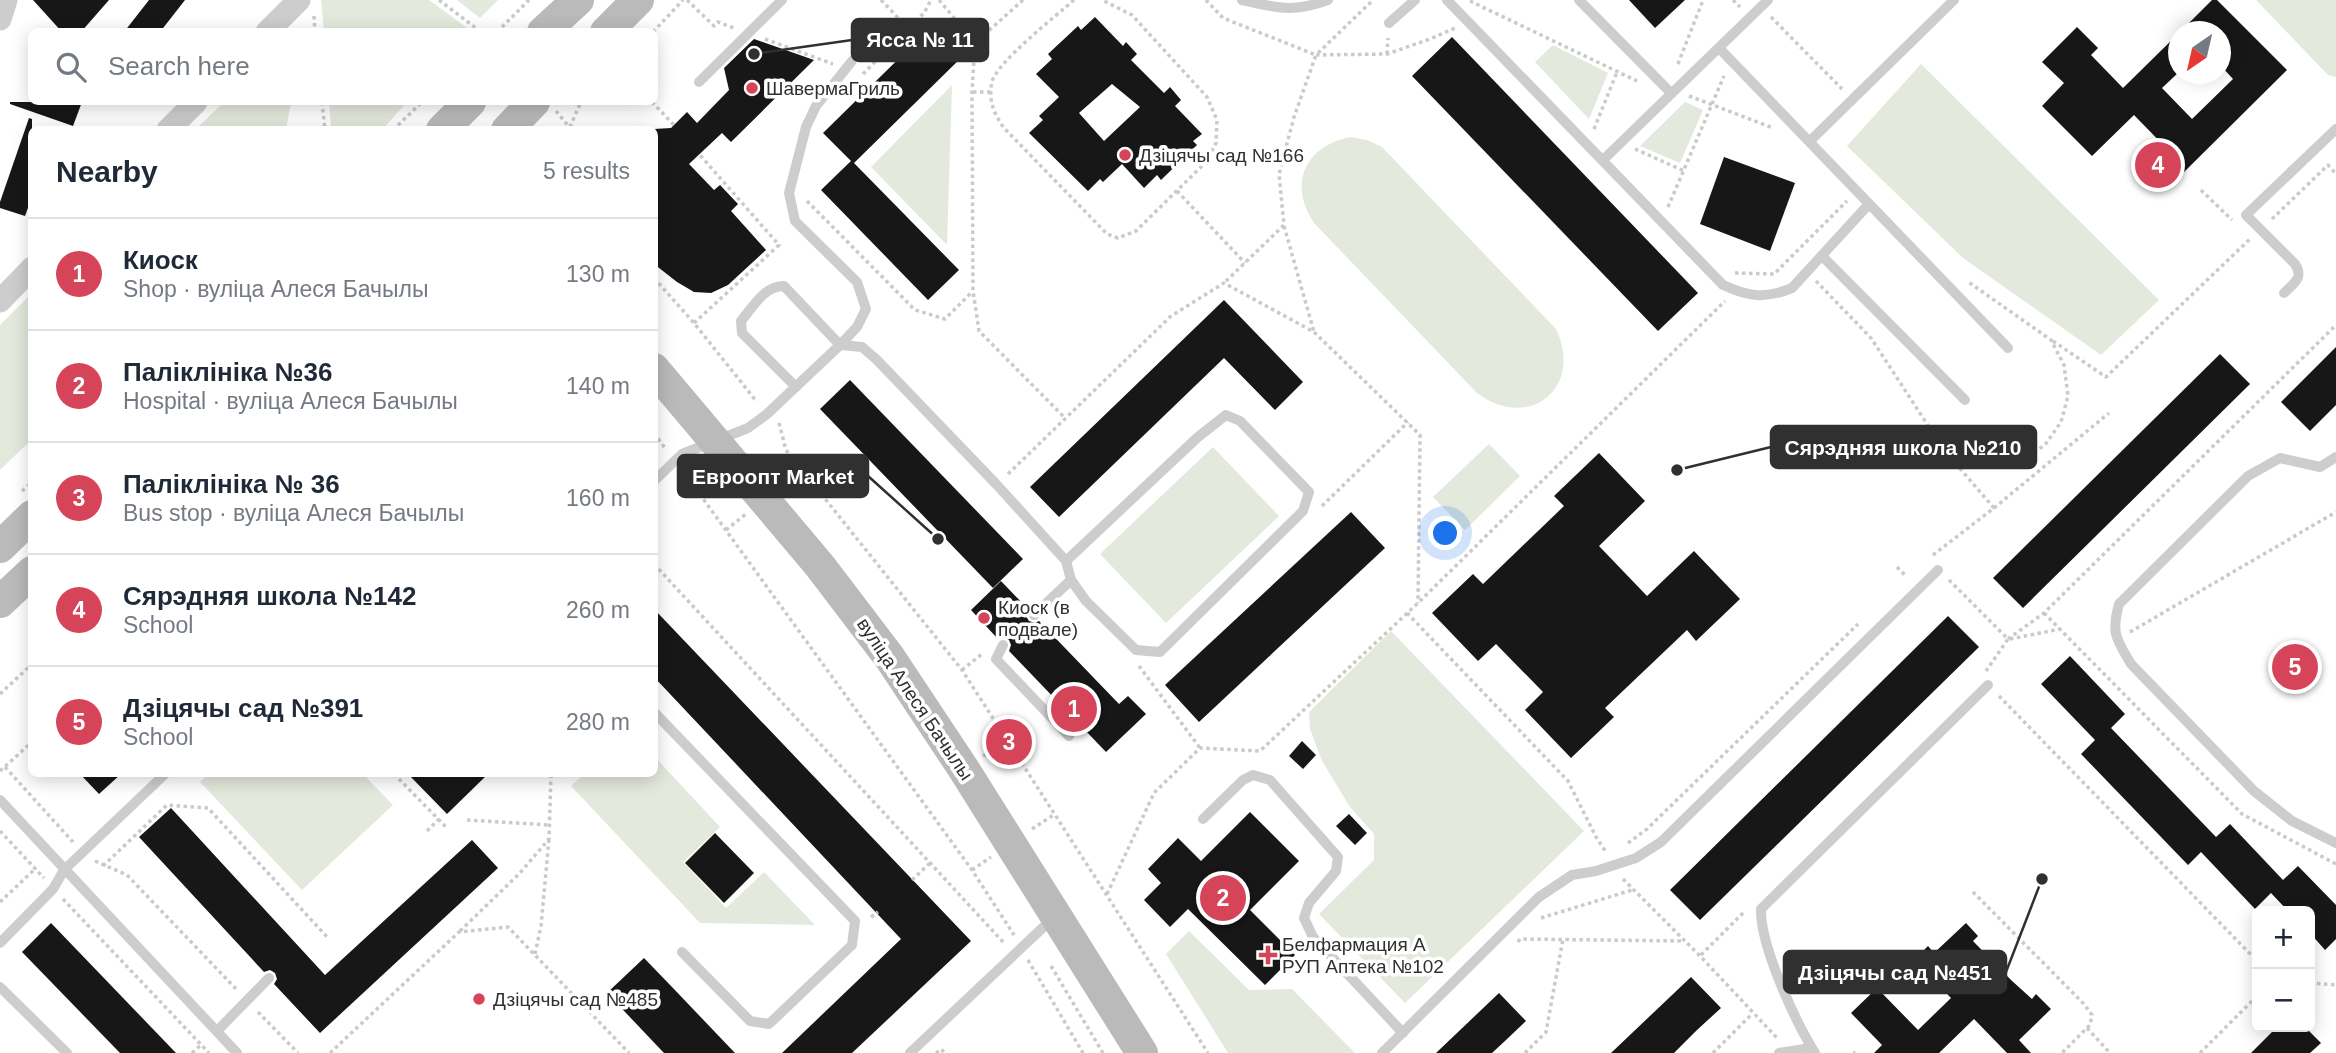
<!DOCTYPE html>
<meta charset="utf-8">
<style>
body{margin:0;font-family:Helvetica,sans-serif;background:#f2f2f3;color:#1f2937}
.controls{position:absolute;right:21px;bottom:21px;display:grid;overflow:hidden;border-radius:10px;box-shadow:0 4px 18px #0003}
.controls button{width:63px;height:63px;display:grid;place-items:center;padding:0;border:0;border-bottom:2px solid #e0e1e3;background:#fff;color:#1f2937;font:35px sans-serif}
.compass{position:absolute;left:2168px;top:21px;width:63px;height:63px;border-radius:50%;background:#fff;box-shadow:0 4px 18px #0003;rotate:214deg}
.you{position:absolute;left:1446px;top:534px;width:24px;height:24px;margin:-18px;border:5px solid #fff;border-radius:50%;background:#1a73e8;box-shadow:0 0 0 10px #1a73e833}
.badge{display:grid;place-items:center;width:46px;height:46px;border-radius:50%;background:#d54459;color:#fff;font-size:23px;font-weight:700}
.pin{position:absolute;translate:-50% -50%;border:4px solid #fff;box-shadow:0 2px 7px #0006}
.list{margin:0;padding:0;list-style:none}
h2{display:flex;justify-content:space-between;align-items:center;height:91px;margin:0;padding:0 28px;font-size:30px}
h2 small{font-size:23px;font-weight:400;color:#747a83}
.list li{display:grid;grid-template-columns:46px 1fr auto;gap:21px;align-items:center;box-sizing:border-box;height:112px;padding:0 28px;border-top:2px solid #e0e1e3}
.list b{display:block;font-size:26px;white-space:nowrap}
.list p{margin:0;font-size:23px;white-space:nowrap;color:#747a83}
.list em{font-size:23px;font-style:normal;color:#747a83}
.icon{flex:none;width:38px;height:38px;fill:none;stroke:currentColor;stroke-width:2;stroke-linecap:round;stroke-linejoin:round}
.map{position:relative;flex:none;width:2336px;height:1053px;overflow:hidden}
.search{position:absolute;background:#fff;box-shadow:0 4px 18px #0003;left:28px;top:28px;width:630px;height:77px;display:flex;align-items:center;gap:18px;box-sizing:border-box;padding:0 24px;border-radius:10px;color:#747a83;font-size:26px}
.panel{position:absolute;background:#fff;box-shadow:0 4px 18px #0003;left:28px;top:126px;width:630px;height:651px;border-radius:10px}
.map>svg:first-child{display:block}
</style>
<div class="map">
<svg width="2336" height="1053" viewBox="0 0 2336 1053">
<rect width="100%" height="100%" fill="#fff"/>
<g fill="#e4e9dd">
<polygon points="321,0 429,0 470,30 324,31"/>
<polygon points="457,0 498,0 480,18"/>
<polygon points="2256,0 2336,0 2336,77 2328,75"/>
<polygon points="1553,45 1608,73 1589,119 1535,62"/>
<polygon points="1921,64 2159,300 2101,355 1963,258 1847,146"/>
<polygon points="952,85 947,245 871,167"/>
<polygon points="224,102 291,102 286,129 196,129"/>
<polygon points="329,102 407,102 382,130 331,129"/>
<polygon points="1685,102 1703,110 1680,163 1640,146"/>
<path d="M1350,137l17,3 15,7 174,182c28,59 -27,103 -79,64l-163,-170c-26,-39 -10,-76 36,-86z"/>
<polygon points="31,294 31,440 0,470 0,325"/>
<polygon points="1489,444 1520,476 1465,530 1433,497"/>
<polygon points="1213,447 1279,516 1166,623 1100,554"/>
<polygon points="1391,631 1584,831 1405,1003 1319,914 1374,860 1374,834 1350,807 1322,761 1310,729 1309,712"/>
<polygon points="655,757 720,827 683,862 726,908 764,872 815,925 700,923 571,786 584,774 654,774"/>
<polygon points="209,774 363,774 393,805 302,890 200,782"/>
<polygon points="1189,931 1249,990 1292,989 1355,1053 1228,1053 1166,954"/>
</g>
<g fill="#171717" fill-rule="evenodd">
<polygon points="33,0 109,0 81,32 62,32"/>
<polygon points="149,0 185,0 160,32 124,32"/>
<polygon points="1629,0 1685,0 1655,28"/>
<polygon points="2212,0 2217,0 2287,70 2179,177 2161,160 2170,152 2134,115 2092,156 2042,106 2064,83 2042,62 2077,27 2098,48 2091,55 2123,88 2179,33 2179,72 2162,88 2192,119 2233,79 2221,66 2221,32 2180,32"/>
<path d="M1095,17l28,29 3,-4 11,12 -6,6 33,33 6,-6 11,13 -6,6 27,28 -9,7 4,4 -36,35 -4,-5 -13,13 -22,-24 -19,18 -3,-3 -12,12 -59,-58 14,-13 -4,-4 20,-19 -23,-23 16,-15 -4,-5 30,-28 3,4zM1112,84l28,23 -36,34 -25,-28z"/>
<polygon points="934,24 965,54 854,163 959,270 928,300 821,190 851,161 823,133"/>
<polygon points="1452,37 1698,293 1658,331 1412,76"/>
<polygon points="754,39 814,60 731,142 722,133 689,164 714,190 720,185 738,204 731,211 766,250 728,285 711,293 694,292 677,282 654,264 654,129 671,128 687,112 697,123 729,90 724,68"/>
<polygon points="10,102 82,102 73,126 10,104"/>
<polygon points="29,118 32,119 32,197 25,216 0,208 0,202"/>
<polygon points="1724,157 1795,183 1770,251 1700,224"/>
<polygon points="1224,300 1303,382 1275,410 1224,358 1059,517 1030,487"/>
<polygon points="2336,347 2336,405 2310,431 2281,402"/>
<polygon points="2220,354 2250,384 2023,608 1993,578"/>
<polygon points="850,380 1023,559 993,588 820,409"/>
<polygon points="1599,453 1645,501 1599,546 1647,596 1694,551 1740,599 1696,641 1687,630 1605,708 1614,717 1571,758 1525,710 1543,692 1496,644 1478,661 1432,613 1473,574 1483,584 1564,506 1554,496"/>
<polygon points="1351,512 1385,548 1199,722 1165,685"/>
<polygon points="1001,581 1028,609 1026,616 1029,621 1035,623 1039,621 1119,704 1128,696 1146,714 1106,752 1009,651 1011,645 1009,640 1003,637 998,639 971,610"/>
<polygon points="654,609 971,941 852,1053 782,1053 901,939 654,677"/>
<polygon points="1948,616 1979,647 1700,920 1670,890"/>
<polygon points="2070,656 2125,714 2111,728 2216,837 2230,824 2283,880 2298,866 2336,905 2336,939 2325,950 2310,933 2310,911 2288,911 2271,893 2255,909 2201,852 2188,865 2081,754 2095,740 2041,684"/>
<polygon points="1302,741 1316,755 1303,769 1289,756"/>
<polygon points="80,774 121,774 99,794"/>
<polygon points="408,774 488,774 447,814"/>
<polygon points="171,808 325,975 472,840 498,868 320,1033 274,984 277,979 275,973 270,970 264,972 139,837"/>
<polygon points="1250,812 1299,861 1250,910 1295,955 1265,985 1188,909 1170,927 1144,900 1161,883 1148,869 1178,838 1201,861"/>
<polygon points="1349,814 1367,833 1355,845 1336,826"/>
<polygon points="715,833 754,873 724,903 685,863"/>
<polygon points="51,923 176,1053 120,1053 22,952"/>
<polygon points="1966,923 1978,936 1973,941 2011,980 2032,999 2036,994 2051,1009 2019,1040 2031,1053 2007,1053 1974,1019 1939,1053 1874,1053 1882,1045 1851,1013 1877,988 1918,1030 1951,998 1914,960 1928,946 1934,953"/>
<polygon points="644,958 672,987 735,1053 664,1053 607,993"/>
<polygon points="1691,977 1721,1008 1697,1030 1674,1053 1611,1053"/>
<polygon points="1499,993 1526,1021 1506,1040 1492,1053 1436,1053"/>
<polygon points="2277,1027 2305,1027 2321,1043 2310,1053 2251,1053"/>
</g>
<g fill="none" stroke-linecap="round" stroke-linejoin="round">
<g stroke="#cacaca" stroke-width="3.5" stroke-dasharray="3.5 3.5" stroke-linecap="butt">
<polyline points="439,0 481,32"/>
<polyline points="687,0 714,26 718,22 734,28"/>
<polyline points="881,0 908,28 924,13 931,0"/>
<polyline points="939,0 975,43"/>
<polyline points="1023,0 975,43 972,92 973,291 979,331 1065,418"/>
<path d="M1074,0c-17,15 -78,63 -82,82 -4,18 2,32 12,46l103,106 11,4 18,-7 70,-69 10,-19 1,-23 -10,-23 -75,-82 -30,-15"/>
<polyline points="1206,0 1223,18 1316,55 1294,117 1279,174 1284,225 1224,283"/>
<polyline points="1733,0 1740,7"/>
<polyline points="1470,1 1637,81"/>
<polyline points="314,16 315,32"/>
<polyline points="1771,17 1842,89"/>
<polyline points="497,32 529,0"/>
<polyline points="653,32 683,0"/>
<polyline points="765,39 833,64"/>
<polyline points="1318,53 1373,0"/>
<polyline points="1387,54 1388,38"/>
<polyline points="1316,55 1387,54 1430,39 1455,28"/>
<polyline points="1678,64 1703,0"/>
<polyline points="863,74 908,28"/>
<polyline points="973,92 992,92"/>
<polyline points="1689,96 1773,128"/>
<polyline points="322,102 325,130"/>
<polyline points="652,102 674,125"/>
<polyline points="556,111 570,128"/>
<polyline points="570,127 579,106 583,102"/>
<polyline points="1594,129 1617,72"/>
<polyline points="393,130 422,102"/>
<polyline points="1635,149 1684,171"/>
<polyline points="2201,190 2232,220"/>
<polyline points="1177,191 1245,263"/>
<polyline points="807,201 915,310 945,319 972,292"/>
<polyline points="1668,207 1724,76"/>
<polyline points="2272,219 2328,165 2336,174"/>
<polyline points="1284,226 1314,332"/>
<polyline points="1735,273 1774,274 1847,201"/>
<polyline points="654,278 694,323 757,402"/>
<polyline points="1816,281 1871,338 1942,447 1965,460 1994,466 2020,461 2045,445 2061,422 2068,396 2064,365 2051,340 1967,281"/>
<polyline points="694,323 779,245 699,154"/>
<polyline points="2053,341 2106,377 2251,238"/>
<polyline points="779,423 786,450 962,670 1208,1053"/>
<polyline points="654,433 665,448"/>
<polyline points="683,471 972,870 1014,935"/>
<polyline points="1008,474 1171,316 1224,283 1314,332 1420,435 1418,603"/>
<polyline points="782,485 802,469"/>
<polyline points="22,491 32,482"/>
<polyline points="1322,506 1408,422"/>
<polyline points="1994,508 2109,413"/>
<polyline points="726,530 746,514"/>
<polyline points="1933,555 1994,508 1944,450"/>
<polyline points="654,564 1004,943"/>
<polyline points="1897,567 1907,577"/>
<polyline points="1949,580 2008,639 1986,671"/>
<polyline points="1407,613 1568,781 1596,837 1606,852"/>
<polyline points="2044,613 2242,814 2336,864"/>
<polyline points="2130,632 2336,512"/>
<polyline points="2008,639 2044,613 2336,325"/>
<polyline points="2010,639 2060,629"/>
<polyline points="1139,666 1200,748"/>
<polyline points="962,670 982,654"/>
<polyline points="0,694 32,664"/>
<polyline points="1999,696 2257,961"/>
<polyline points="983,756 1009,742"/>
<polyline points="5,767 73,842"/>
<polyline points="0,771 32,742"/>
<polyline points="394,774 447,828"/>
<polyline points="467,820 549,825"/>
<polyline points="1032,829 1055,814"/>
<polyline points="0,831 44,878"/>
<polyline points="427,831 439,819"/>
<polyline points="1628,843 1647,829 1858,624"/>
<polyline points="95,861 127,875 238,991"/>
<polyline points="103,866 167,805 208,808 328,938"/>
<polyline points="972,870 991,857"/>
<polyline points="1623,879 1700,956 1778,1039"/>
<polyline points="912,880 930,863"/>
<polyline points="1973,892 2084,1004 2092,1015 2090,1025 2062,1053"/>
<polyline points="1107,894 1154,793 1200,748 1260,751 1418,603 1725,301"/>
<polyline points="63,899 209,1053"/>
<polyline points="0,902 36,868"/>
<polyline points="871,917 878,912"/>
<polyline points="1541,918 1632,890"/>
<polyline points="460,931 519,874 549,839 551,774"/>
<polyline points="1518,942 1520,939 1681,941"/>
<polyline points="535,954 541,926 549,839"/>
<polyline points="1701,955 1745,911"/>
<polyline points="1028,960 1083,1053"/>
<polyline points="1051,966 1103,1053"/>
<polyline points="2310,983 2336,985"/>
<polyline points="258,1012 298,1053"/>
<polyline points="2087,1028 2110,1053"/>
<polyline points="1853,1052 1855,1053"/>
<polyline points="192,1053 202,1044"/>
<polyline points="330,1053 459,932 508,927 629,1053"/>
<polyline points="936,1053 941,1049 945,1053"/>
<polyline points="1525,1053 1546,1032 1563,939"/>
<polyline points="1713,1053 1752,1014"/>
<polyline points="2200,1053 2257,996"/>
</g>
<g stroke="#cdcdcd" stroke-width="10">
<path d="M1242,0c36,8 50,13 86,0"/>
<path d="M1447,0l276,285c26,12 42,14 69,3l77,-84"/>
<polyline points="1579,0 1671,93"/>
<polyline points="1389,23 1415,0"/>
<polyline points="1719,48 2008,348"/>
<polyline points="699,82 782,0"/>
<polyline points="1810,141 1954,0"/>
<polyline points="1604,159 1768,0"/>
<polyline points="1822,256 1965,400"/>
<path d="M2284,293c10,-10 20,-15 11,-29l-49,-49 90,-86"/>
<path d="M796,387l-54,-54 -1,-12c12,-14 23,-35 43,-35l56,59 22,2 15,13 120,125 69,76 5,19 15,21 50,49 24,2 143,-141 6,-19 -69,-71 -14,-6 -28,22 -132,124"/>
<path d="M2336,457l-16,10 -40,-9 -32,18 -129,128c-8,29 -3,35 12,60l123,127 38,30 44,22"/>
<polyline points="654,481 682,454 748,428 767,414 840,345 857,327 866,309 857,282 795,221 789,193 806,127 816,106 852,61"/>
<polyline points="1034,615 1071,580"/>
<polyline points="1003,645 996,659 1069,736"/>
<polyline points="654,712 855,921 852,945 769,1024 750,1021 682,952"/>
<polyline points="0,800 237,1053"/>
<polyline points="1203,819 1243,780 1253,775 1270,780 1338,857 1336,871 1309,903 1304,918 1313,937 1403,1033"/>
<polyline points="0,943 53,889 64,870 165,774"/>
<polyline points="0,987 67,1053"/>
<polyline points="217,1031 269,978"/>
<polyline points="910,1053 1053,918"/>
<polyline points="1382,1053 1539,897 1572,875 1596,871 1636,858 1661,842 1938,570"/>
<polyline points="1779,1053 1811,1048"/>
<path d="M1815,1053c-20,-32 -55,-108 -54,-144l227,-224"/>
</g>
<g stroke="#cdcdcd" stroke-width="23">
<polyline points="0,19 6,0"/>
<polyline points="267,32 299,0"/>
<polyline points="168,130 196,102"/>
<polyline points="0,301 32,268"/>
</g>
<g stroke="#bababa" stroke-width="32">
<polyline points="543,32 578,0"/>
<polyline points="606,32 638,0"/>
<polyline points="442,130 470,102"/>
<polyline points="507,130 534,102"/>
<polyline points="654,369 820,566 890,658 963,768 1142,1053"/>
<polyline points="0,547 32,516"/>
<polyline points="0,602 32,572"/>
</g>
</g>
<g fill="#d54459" stroke="#fff" stroke-width="2.5">
<circle cx="752" cy="88" r="7"/>
<circle cx="1125" cy="155" r="7"/>
<circle cx="984" cy="618" r="7"/>
<path d="M1264.5 944.5h7v7h7v7h-7v7h-7v-7h-7v-7h7z"/>
<circle cx="479" cy="999" r="7"/>
</g>
<g text-anchor="middle" dominant-baseline="central" stroke-width="7" stroke-linejoin="round" paint-order="stroke">
<g font-size="19" fill="#303030" stroke="#fff" text-anchor="start">
<text x="766" y="88">ШавермаГриль</text>
<text x="1139" y="155">Дзіцячы сад №166</text>
<text x="998" y="607">Киоск (в<tspan x="998" dy="22">подвале)</tspan></text>
<text x="1282" y="944">Белфармация А<tspan x="1282" dy="22">РУП Аптека №102</tspan></text>
<text x="493" y="999">Дзіцячы сад №485</text>
</g>
<g font-size="19" fill="#303030" stroke="#fff">
<text transform="translate(915 699) rotate(56)">вуліца Алеся Бачылы</text>
</g>
</g>
<path fill="none" stroke="#303030" stroke-width="2.5" d="M754 54L852 40M1677 470L1771 447M938 539L868 476M2042 879L2006 972"/>
<g fill="#303030" stroke="#fff" stroke-width="2.5">
<circle cx="754" cy="54" r="7"/>
<circle cx="1677" cy="470" r="7"/>
<circle cx="938" cy="539" r="7"/>
<circle cx="2042" cy="879" r="7"/>
</g>
<g fill="#303030" stroke="#303030" stroke-width="2.5">
<rect x="852" y="19" width="136" height="42" rx="7"/>
<rect x="1771" y="426" width="265" height="42" rx="7"/>
<rect x="678" y="455" width="190" height="42" rx="7"/>
<rect x="1784" y="951" width="222" height="42" rx="7"/>
</g>
<g font-size="21" text-anchor="middle" font-weight="bold" fill="#fff">
<text x="920" y="47">Ясса № 11</text>
<text x="1903" y="455">Сярэдняя школа №210</text>
<text x="773" y="484">Евроопт Market</text>
<text x="1895" y="980">Дзіцячы сад №451</text>
</g>
</svg>
<div class="controls">
<button>+</button>
<button>−</button>
</div>
<svg class="compass" viewBox="-18 -18 36 36"><path d="M0-13l5 13h-10z" fill="#e53935"/><path d="M0 13l5-13h-10z" fill="#747a83"/></svg>
<div class="you"></div>
<div class="pin badge" style="left:1074px;top:709px">1</div>
<div class="pin badge" style="left:1223px;top:898px">2</div>
<div class="pin badge" style="left:1009px;top:742px">3</div>
<div class="pin badge" style="left:2158px;top:165px">4</div>
<div class="pin badge" style="left:2295px;top:667px">5</div>
<div class="search"><svg class="icon" aria-label="search" viewBox="0 0 24 24"><circle cx="10" cy="10" r="6"/><path d="M15 15l6 6"/></svg>Search here</div>
<section class="panel">
<h2>Nearby<small>5 results</small></h2>
<ul class="list">
<li><span class="badge">1</span><div><b>Киоск</b><p>Shop · вуліца Алеся Бачылы</p></div><em>130 m</em></li>
<li><span class="badge">2</span><div><b>Паліклініка №36</b><p>Hospital · вуліца Алеся Бачылы</p></div><em>140 m</em></li>
<li><span class="badge">3</span><div><b>Паліклініка № 36</b><p>Bus stop · вуліца Алеся Бачылы</p></div><em>160 m</em></li>
<li><span class="badge">4</span><div><b>Сярэдняя школа №142</b><p>School</p></div><em>260 m</em></li>
<li><span class="badge">5</span><div><b>Дзіцячы сад №391</b><p>School</p></div><em>280 m</em></li>
</ul>
</section>
</div>
